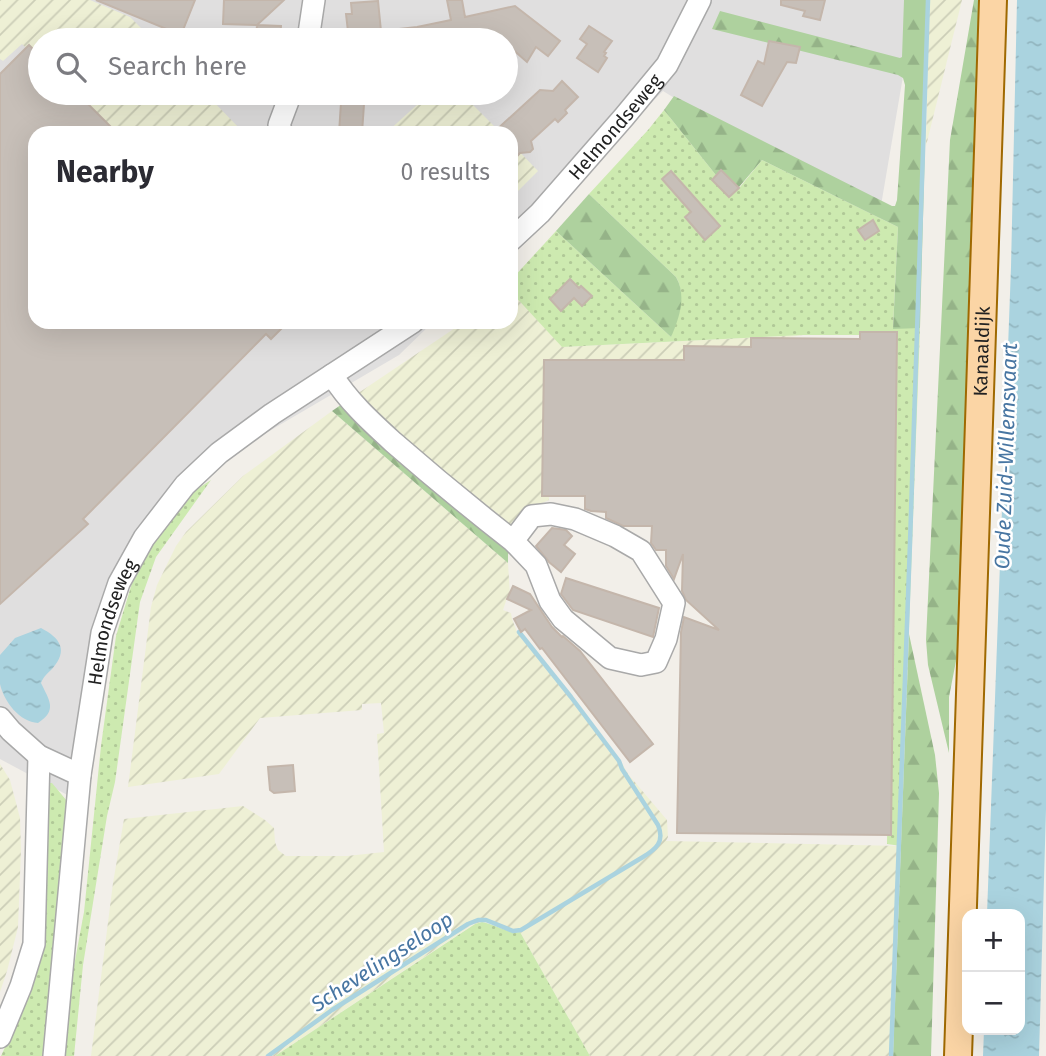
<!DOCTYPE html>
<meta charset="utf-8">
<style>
body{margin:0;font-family:"Fira Sans",sans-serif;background:#f7f7f7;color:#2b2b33}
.controls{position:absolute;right:21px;bottom:21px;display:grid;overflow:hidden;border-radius:14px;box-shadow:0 7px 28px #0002}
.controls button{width:63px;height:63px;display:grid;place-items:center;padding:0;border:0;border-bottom:2px solid #e1e1e2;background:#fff;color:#2b2b33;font:35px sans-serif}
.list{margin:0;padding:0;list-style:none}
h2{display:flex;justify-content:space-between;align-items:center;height:91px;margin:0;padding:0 28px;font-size:30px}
h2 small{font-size:23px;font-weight:400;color:#7c7c81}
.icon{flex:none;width:38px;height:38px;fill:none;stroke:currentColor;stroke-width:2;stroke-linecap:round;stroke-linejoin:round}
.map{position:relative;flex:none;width:1046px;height:1056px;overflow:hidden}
.search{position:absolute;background:#fff;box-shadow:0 7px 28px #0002;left:28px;top:28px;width:490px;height:77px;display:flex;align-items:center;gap:18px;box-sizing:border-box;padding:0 24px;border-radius:38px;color:#7c7c81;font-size:26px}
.panel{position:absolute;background:#fff;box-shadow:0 7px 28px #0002;left:28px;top:126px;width:490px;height:203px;border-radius:21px}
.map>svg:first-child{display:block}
</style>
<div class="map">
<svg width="1046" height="1056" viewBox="0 0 1046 1056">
<defs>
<pattern id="farmland-furrows" width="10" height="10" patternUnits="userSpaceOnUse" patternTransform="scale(1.75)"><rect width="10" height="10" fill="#eef0d5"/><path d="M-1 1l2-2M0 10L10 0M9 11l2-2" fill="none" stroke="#ccceb7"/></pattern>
<pattern id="grass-dots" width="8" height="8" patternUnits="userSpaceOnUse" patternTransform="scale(1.75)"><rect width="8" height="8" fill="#cdeab0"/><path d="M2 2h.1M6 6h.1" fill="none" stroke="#b0c897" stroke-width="1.8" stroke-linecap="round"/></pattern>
<pattern id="forest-firs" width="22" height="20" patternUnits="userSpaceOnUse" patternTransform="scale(1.75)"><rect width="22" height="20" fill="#aed19e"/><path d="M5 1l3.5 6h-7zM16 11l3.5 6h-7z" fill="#95b388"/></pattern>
<pattern id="water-ripples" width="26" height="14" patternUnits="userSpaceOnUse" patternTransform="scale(1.75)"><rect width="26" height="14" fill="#aad3df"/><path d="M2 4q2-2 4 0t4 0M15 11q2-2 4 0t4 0" fill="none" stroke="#92b5bf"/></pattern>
</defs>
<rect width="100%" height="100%" fill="#f2efe9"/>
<path fill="#e0dfdf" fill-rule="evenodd" d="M0,0h916l-38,223 -215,-132 -152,152v-110h-476v189h398l-34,33 -181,106 -83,79 -49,133v132l-86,-46zM40,40h466v53h-466z"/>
<g fill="url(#farmland-furrows)">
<polygon points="0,0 90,0 130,17 153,40 40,40 40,61 22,44 3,61 0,59"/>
<polygon points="929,0 962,0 926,146"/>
<polygon points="73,93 205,93 244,133 113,133"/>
<polygon points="430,93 461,93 501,133 386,133"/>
<polygon points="511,143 538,171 511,198"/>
<polygon points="511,292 563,347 803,335 759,342 760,352 693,365 550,363 549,500 524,511 506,533 348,400 464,322 511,322"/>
<polygon points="332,411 508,563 510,595 508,595 503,610 511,613 512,619 517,632 623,765 628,774 667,820 668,837 666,841 901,846 893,1056 590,1056 520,932 514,933 495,924 482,922 474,924 275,1056 91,1056 113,883 124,819 243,806 265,820 274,828 275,842 278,850 286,856 347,856 384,852 377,734 384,733 381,703 362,704 362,710 260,718 219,774 128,787 151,607 157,585 176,546 186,532 243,476"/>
<polygon points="0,764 10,780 20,818 21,850 18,927 7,971 0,992"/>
</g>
<g fill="url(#grass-dots)">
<path d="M664,110l63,79 13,-2 22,-27 136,67 -5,101h27l-19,518 -14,-2 8,-509h-92l-241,12 -51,-55v-12l45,-49 115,106c4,-19 16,-42 5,-60l-87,-83 59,-64z"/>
<polygon points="211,480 156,557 140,602 115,782 107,816 83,965 74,1056 64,1056 71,982 84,912 101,746 116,636 132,583 144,559 161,532 194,491"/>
<polygon points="46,783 52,783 67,801 45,1056 1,1056 18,1019"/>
<path d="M482,922c12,2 28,12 38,10l70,124h-315l200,-132z"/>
</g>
<g fill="url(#forest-firs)">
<polygon points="904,0 929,0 920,328 893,329 898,227 762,160 739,187 731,191 727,189 664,110 674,96 892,206 895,206 897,200 905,85 903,78 898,75 712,29 720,11 900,58 902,57"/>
<polygon points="974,0 985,0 963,625 949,697 949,753 928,665 926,640 950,140"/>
<path d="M589,194l87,83c11,19 3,42 -5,60l-115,-106z"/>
<polygon points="348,400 508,535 508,563 332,411"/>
<polygon points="909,634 935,755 939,793 931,1056 893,1056"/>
</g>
<g fill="url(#water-ripples)">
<polygon points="1017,0 1046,0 1046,809 1039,1056 983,1056 984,1030 1020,1030 1020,914 987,914 1011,267"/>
<path d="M41,628c19,10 28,22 11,41 -5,5 -8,7 -11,14 8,17 17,27 -3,40 -18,-1 -34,-21 -38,-39 0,-8 0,-20 0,-29l15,-17z"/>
</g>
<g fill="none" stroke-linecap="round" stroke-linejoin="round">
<g stroke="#aad3df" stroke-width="4.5">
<path d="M268,1056l64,-46 136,-86 10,-4h8l27,11 8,-1 122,-73c13,-8 22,-15 15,-32l-36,-56 -3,-8 -48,-64 -52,-65"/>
<polyline points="891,1056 910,543 928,0"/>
</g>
</g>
<g fill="#c7bfb8" stroke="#c4b6ab" stroke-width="2">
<polygon points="96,0 195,0 181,35"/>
<polygon points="224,0 284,0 257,25 281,26 280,40 256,40 257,25 223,24"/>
<polygon points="447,0 462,0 465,17 515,6 560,41 548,56 536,47 527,62 510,47 510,52 506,48 506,40 349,40 346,14 352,14 351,3 378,1 381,31 417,27 451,20"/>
<polygon points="781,0 825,0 820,20 803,16 805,11 781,5"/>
<polygon points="589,26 612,41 604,52 606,53 604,56 607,58 598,72 577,58 587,44 580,39"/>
<polygon points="769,41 800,47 796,63 787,62 762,106 741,95 758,61 764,64"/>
<polygon points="29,45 40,56 40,93 77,93 117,133 35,133 35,322 288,322 271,339 266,334 83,519 88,524 0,604 0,74"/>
<polygon points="562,81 578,97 565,110 567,113 558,122 555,119 531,141 533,149 530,152 520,153 511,163 511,133 493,133 540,90 553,91"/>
<polygon points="341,103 364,104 362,133 339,133"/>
<polygon points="721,170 739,188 729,197 712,180"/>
<polygon points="671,171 720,226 705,240 685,217 691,212 662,179"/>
<polygon points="873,220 879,231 865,240 858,230"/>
<polygon points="570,279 579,288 581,286 592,296 582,306 574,298 561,311 550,299"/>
<polygon points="860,332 897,332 891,835 677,833 681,632 684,617 719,630 686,600 682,591 683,554 674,579 666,566 666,550 656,550 651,543 652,526 623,526 606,518 606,512 591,511 585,509 585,496 542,496 544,360 684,360 684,346 751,347 751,338 860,339"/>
<polygon points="552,528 566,530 572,536 564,545 575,554 561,572 549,562 536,546"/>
<polygon points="566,578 659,608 653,637 573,610 561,594"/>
<polygon points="513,586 530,594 552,627 562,637 563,636 580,651 653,744 630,762 542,648 540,649 525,629 521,632 514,619 531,610 507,599"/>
<polygon points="293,765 295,791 274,793 270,790 268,767"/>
</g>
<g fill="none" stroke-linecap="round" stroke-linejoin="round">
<defs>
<g id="minor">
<polyline points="308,40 314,0"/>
<polyline points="282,133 279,125 291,93"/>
<path id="s1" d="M511,240l29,-27 84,-96 43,-52 33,-65"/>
<path d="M332,375c16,26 38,46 61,67 39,34 79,67 120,99l2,2 21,22 14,36 13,18 47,39 31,7 15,-3 10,-23 8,-36 -33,-52 -26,-15 -40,-17 -24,-5 -19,2 -19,25"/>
<polyline points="0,718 11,731 39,756 80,775"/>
<polyline points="0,1037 21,986 34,944 39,756"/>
<path id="s2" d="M54,1056l26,-281 22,-142 17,-50 25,-45 41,-53 34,-32 53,-39 141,-92"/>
</g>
<g id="major">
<path id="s3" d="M958,1056l35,-1056"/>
</g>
</defs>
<use href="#minor" stroke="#a9a9a9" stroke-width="24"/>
<use href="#major" stroke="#9f6901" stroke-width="30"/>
<use href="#minor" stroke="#fff" stroke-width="21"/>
<use href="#major" stroke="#fbd5a5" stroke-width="26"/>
</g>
<g text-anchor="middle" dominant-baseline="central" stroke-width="5" stroke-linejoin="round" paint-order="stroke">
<g font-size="19" fill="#222" stroke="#fff">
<text stroke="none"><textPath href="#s1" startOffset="154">Helmondseweg</textPath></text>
<text stroke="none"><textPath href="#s3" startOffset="705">Kanaaldijk</textPath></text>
<text stroke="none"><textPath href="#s2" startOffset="439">Helmondseweg</textPath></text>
</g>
<g font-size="21" font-style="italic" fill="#4876a2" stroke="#fff">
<text transform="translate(1006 456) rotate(-88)">Oude Zuid-Willemsvaart</text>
<text transform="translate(382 962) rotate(-33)">Schevelingseloop</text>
</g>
</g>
</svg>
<div class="controls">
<button>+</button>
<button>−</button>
</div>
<div class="search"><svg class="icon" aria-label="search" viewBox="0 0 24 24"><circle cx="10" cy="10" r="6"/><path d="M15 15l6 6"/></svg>Search here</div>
<section class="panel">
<h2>Nearby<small>0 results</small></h2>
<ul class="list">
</ul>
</section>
</div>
